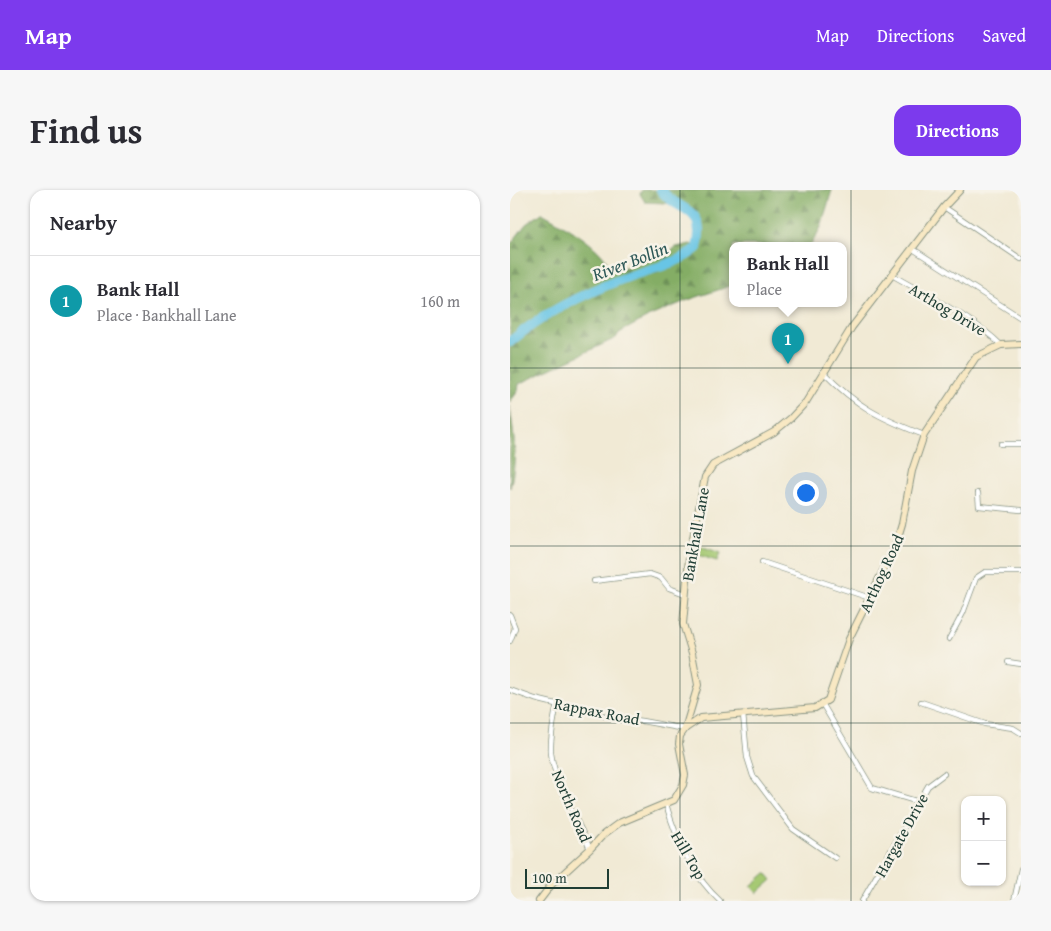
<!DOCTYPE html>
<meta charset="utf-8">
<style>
body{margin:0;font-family:"Gentium Book Plus",serif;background:#f7f7f7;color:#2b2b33}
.controls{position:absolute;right:15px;bottom:15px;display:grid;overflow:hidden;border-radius:10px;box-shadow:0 1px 4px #0004}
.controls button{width:45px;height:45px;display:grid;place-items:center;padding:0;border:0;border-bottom:1px solid #e1e1e2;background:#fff;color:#2b2b33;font:25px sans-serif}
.scale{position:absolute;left:15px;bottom:12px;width:84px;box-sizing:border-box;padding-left:5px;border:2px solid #1f3d34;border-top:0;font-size:14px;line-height:18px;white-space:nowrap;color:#1f3d34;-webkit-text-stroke:4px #f7f3e8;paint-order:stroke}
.you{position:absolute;left:295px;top:302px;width:18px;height:18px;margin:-12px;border:4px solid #fff;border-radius:50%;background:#1a73e8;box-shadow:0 0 0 8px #1a73e833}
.badge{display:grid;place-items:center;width:32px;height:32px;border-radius:50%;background:#7c3aed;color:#fff;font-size:16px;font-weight:700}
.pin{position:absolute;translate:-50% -41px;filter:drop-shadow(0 1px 2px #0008)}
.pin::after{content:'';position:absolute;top:26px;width:18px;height:15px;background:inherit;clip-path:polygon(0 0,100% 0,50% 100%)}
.popup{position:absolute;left:219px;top:52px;width:118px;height:65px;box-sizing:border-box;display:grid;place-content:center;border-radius:10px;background:#fff;filter:drop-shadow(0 1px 4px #0005);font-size:16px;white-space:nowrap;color:#7c7c81}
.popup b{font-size:19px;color:#2b2b33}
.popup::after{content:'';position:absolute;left:50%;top:100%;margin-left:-10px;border:10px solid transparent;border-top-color:#fff}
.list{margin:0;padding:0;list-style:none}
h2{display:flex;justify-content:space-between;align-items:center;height:65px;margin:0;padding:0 20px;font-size:21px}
h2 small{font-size:16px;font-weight:400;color:#7c7c81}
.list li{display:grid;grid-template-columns:32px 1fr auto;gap:15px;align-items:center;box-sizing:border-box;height:90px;padding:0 20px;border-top:1px solid #e1e1e2}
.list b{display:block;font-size:19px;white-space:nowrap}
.list p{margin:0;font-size:16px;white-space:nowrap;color:#7c7c81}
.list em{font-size:16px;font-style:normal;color:#7c7c81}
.map{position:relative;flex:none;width:511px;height:711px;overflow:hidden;border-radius:15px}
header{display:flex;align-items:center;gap:30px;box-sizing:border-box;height:70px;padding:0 25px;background:#7c3aed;color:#fff}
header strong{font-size:24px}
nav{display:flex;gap:28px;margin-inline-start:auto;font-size:18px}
.intro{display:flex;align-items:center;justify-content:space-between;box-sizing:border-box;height:120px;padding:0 30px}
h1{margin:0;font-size:35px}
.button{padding:12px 22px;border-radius:15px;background:#7c3aed;color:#fff;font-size:18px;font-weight:700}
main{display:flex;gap:30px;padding:0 30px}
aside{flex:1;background:#fff;border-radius:15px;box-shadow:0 1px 4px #0004}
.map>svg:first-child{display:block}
</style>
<header>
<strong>Map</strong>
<nav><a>Map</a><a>Directions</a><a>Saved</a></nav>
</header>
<div class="intro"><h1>Find us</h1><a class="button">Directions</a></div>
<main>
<aside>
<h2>Nearby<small></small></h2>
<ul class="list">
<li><span class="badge" style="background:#0f9aa8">1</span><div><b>Bank Hall</b><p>Place · Bankhall Lane</p></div><em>160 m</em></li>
</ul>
</aside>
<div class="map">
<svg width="511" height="711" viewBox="0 0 511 711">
<defs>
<pattern id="forest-firs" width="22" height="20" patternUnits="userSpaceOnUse" patternTransform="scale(1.25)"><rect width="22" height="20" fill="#84ad65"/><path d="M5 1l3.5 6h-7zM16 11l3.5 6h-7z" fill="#6b8e54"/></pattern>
</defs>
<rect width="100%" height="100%" fill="#f7f3e8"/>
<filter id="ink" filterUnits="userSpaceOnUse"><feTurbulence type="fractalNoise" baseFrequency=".02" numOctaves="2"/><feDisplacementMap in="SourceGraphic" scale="10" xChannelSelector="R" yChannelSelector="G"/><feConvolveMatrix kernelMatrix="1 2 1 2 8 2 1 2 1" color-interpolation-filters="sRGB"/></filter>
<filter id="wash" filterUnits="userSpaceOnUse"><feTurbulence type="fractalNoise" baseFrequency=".0096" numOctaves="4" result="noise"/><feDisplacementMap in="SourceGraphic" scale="20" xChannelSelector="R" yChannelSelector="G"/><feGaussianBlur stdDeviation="1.12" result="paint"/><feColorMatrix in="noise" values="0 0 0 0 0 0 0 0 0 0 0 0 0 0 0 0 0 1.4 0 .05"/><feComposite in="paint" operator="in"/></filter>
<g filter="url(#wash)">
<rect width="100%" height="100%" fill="#f1ead5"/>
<g fill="#a6c973" stroke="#628354">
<polygon points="191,356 210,363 207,371 188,365"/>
<polygon points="256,683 262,690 247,703 241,696"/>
</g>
<g fill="url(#forest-firs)" stroke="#52754c">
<path d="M132,0h190l-11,37 -10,18h-78v40l-45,15 -38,16 -31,17 -3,5 -97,46 -1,7 -8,11v-157l16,-21 16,-11c21,12 59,32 68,55l19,-1 37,-12 10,-8 14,-3 7,3c3,-12 2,-33 -12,-39 -10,-6 -29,-5 -40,-6l-5,-8z"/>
<path d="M0,216c4,32 8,49 0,82z"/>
</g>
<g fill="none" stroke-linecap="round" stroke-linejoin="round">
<path stroke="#67c5e5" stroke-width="10" d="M0,152c33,-29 79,-51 120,-66 23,-8 48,-12 67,-28 10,-44 -19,-34 -36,-58"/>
</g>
</g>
<g filter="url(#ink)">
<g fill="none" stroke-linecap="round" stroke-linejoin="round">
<defs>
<g id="street">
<polyline points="434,17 511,69"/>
<polyline points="403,59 511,128"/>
<path d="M382,85c34,20 82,43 109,70"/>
<path d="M313,182c34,35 57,46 101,63"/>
<polyline points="491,254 511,254"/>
<polyline points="468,303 469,316 511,320"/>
<polyline points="252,372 360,408"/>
<polyline points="84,391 140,384 151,388 159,398 175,404"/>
<polyline points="0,425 5,438 0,451"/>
<polyline points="439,449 453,423 466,388 475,382 511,382"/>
<polyline points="498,472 511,474"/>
<polyline points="0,500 25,509 95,526 132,531 175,539"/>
<polyline points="411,512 475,534 503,538 511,543"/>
<path d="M47,513c-3,17 -7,33 -6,50 3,28 28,70 39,96"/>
<polyline points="313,515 362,598 409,612"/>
<polyline points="233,524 237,567 243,586 283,639 325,668"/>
<path d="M156,614c10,35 27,72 54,97"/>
<polyline points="352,711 418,596 434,584"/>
<polyline points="504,711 511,679"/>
</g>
<g id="secondary">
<polyline points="176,538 191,528 305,518 318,510 339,449 385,357 392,334 402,281 414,245 466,167 491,155 511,154"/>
<polyline points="29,711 42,694 80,659 94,644 109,633 164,610 173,595 175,585 169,554 170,546 175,539 188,495 182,463 173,434 179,368 195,287 203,275 264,242 281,228 296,212 342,137 434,17 450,0"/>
</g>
</defs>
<use href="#street" stroke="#889484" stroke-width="6"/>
<use href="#secondary" stroke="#889484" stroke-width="8"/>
<use href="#street" stroke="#fff" stroke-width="4.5"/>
<use href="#secondary" stroke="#f8e8c3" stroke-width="6"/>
</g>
</g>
<path fill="none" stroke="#1f3d34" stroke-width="1" stroke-opacity="0.55" d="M170,0v711M341,0v711M0,178h511M0,356h511M0,533h511"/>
<g text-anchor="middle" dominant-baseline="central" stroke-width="5" stroke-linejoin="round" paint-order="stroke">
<g font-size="16" fill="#1f3d34" stroke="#f7f3e8">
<text transform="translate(438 119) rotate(31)">Arthog Drive</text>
<text transform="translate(185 344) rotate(-80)">Bankhall Lane</text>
<text transform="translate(371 383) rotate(-65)">Arthog Road</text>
<text transform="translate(87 521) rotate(11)">Rappax Road</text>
<text transform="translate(62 616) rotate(67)">North Road</text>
<text transform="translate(391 645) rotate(-61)">Hargate Drive</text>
<text transform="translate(179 665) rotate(60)">Hill Top</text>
</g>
<g font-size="18" font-style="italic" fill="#2d5857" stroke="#f7f3e8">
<text transform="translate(120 71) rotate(-21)">River Bollin</text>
</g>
</g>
</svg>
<div class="controls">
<button>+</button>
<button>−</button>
</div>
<div class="scale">100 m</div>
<div class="you"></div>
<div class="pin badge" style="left:278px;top:174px;background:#0f9aa8">1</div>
<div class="popup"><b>Bank Hall</b>Place</div>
</div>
</main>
